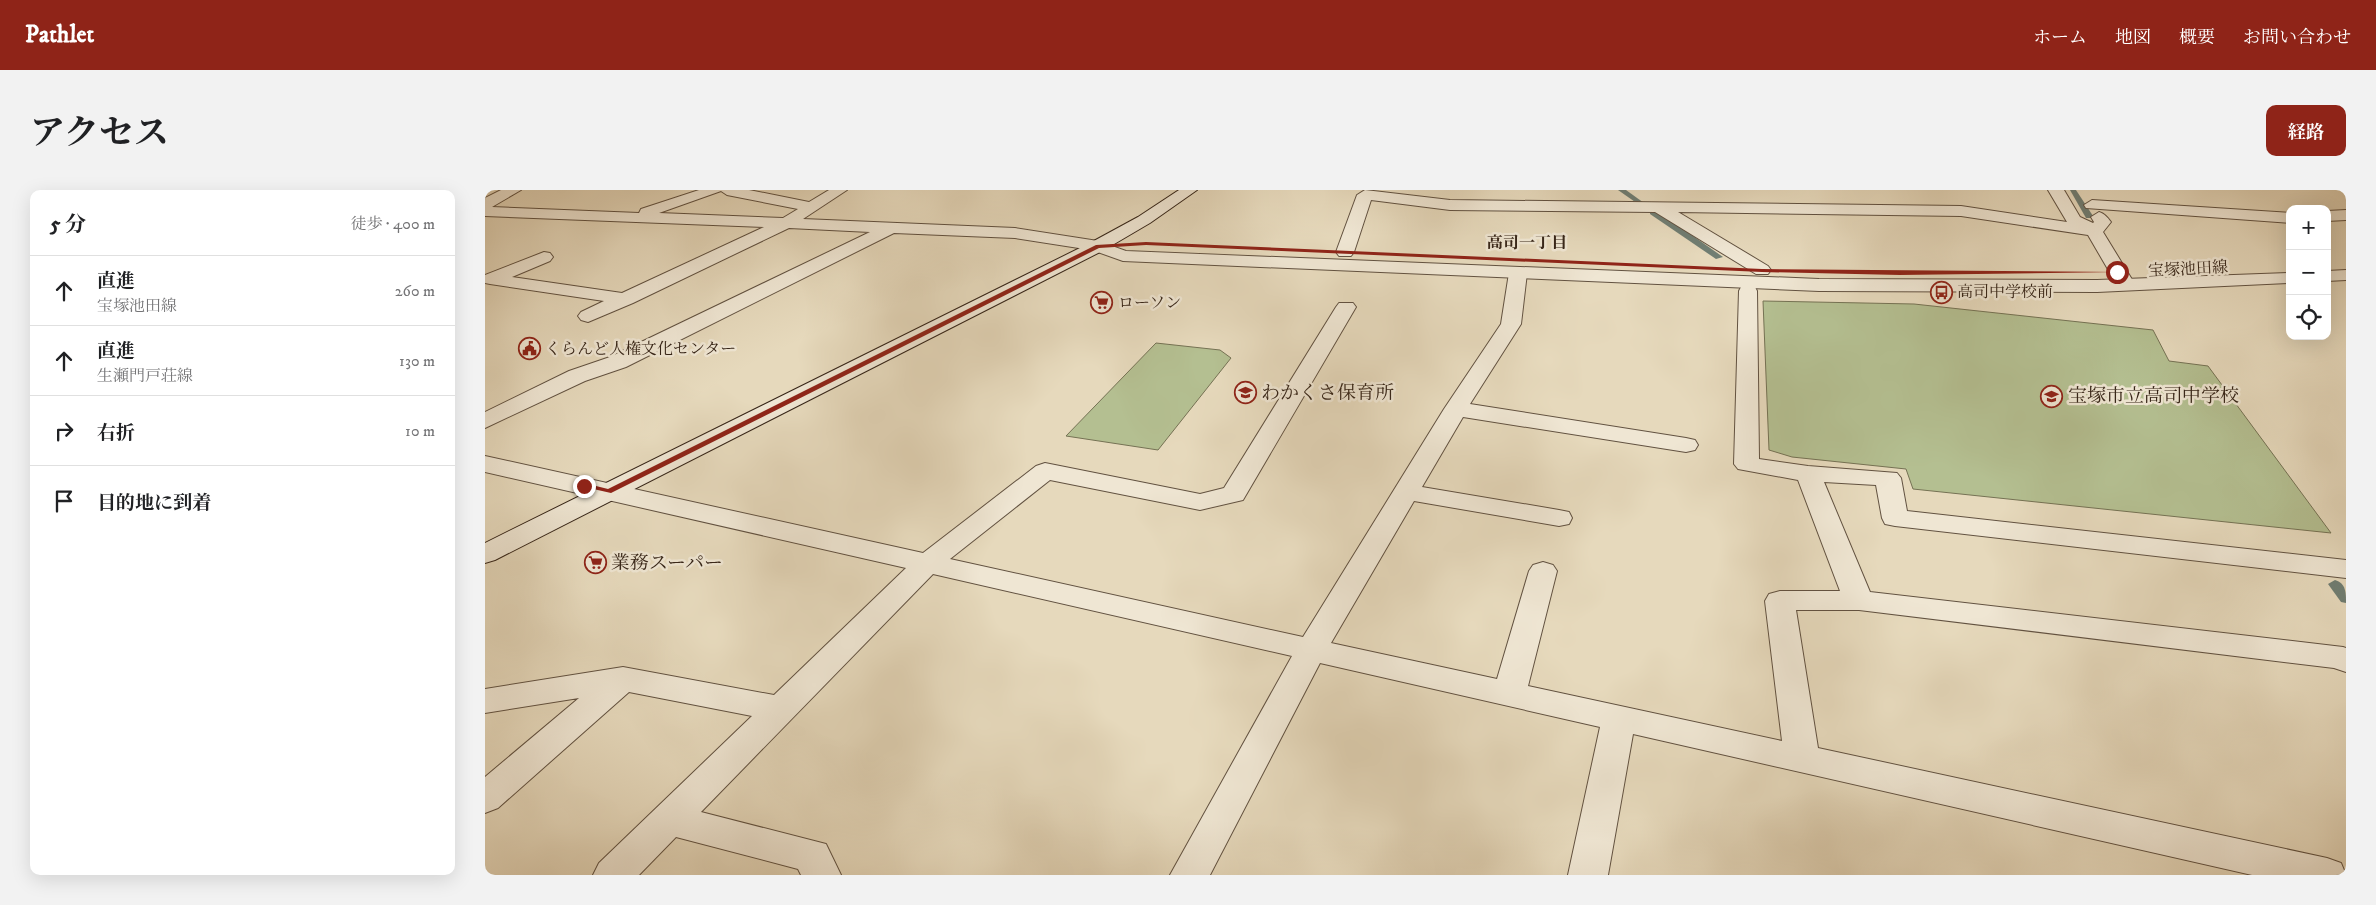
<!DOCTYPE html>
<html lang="ja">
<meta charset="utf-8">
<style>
body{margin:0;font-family:"IM FELL DW Pica","Noto Serif JP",serif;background:#f2f2f2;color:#202124}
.controls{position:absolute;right:15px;top:15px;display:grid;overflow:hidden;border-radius:10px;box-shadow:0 5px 20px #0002}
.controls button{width:45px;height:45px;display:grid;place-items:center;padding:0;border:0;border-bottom:1px solid #e0e0e0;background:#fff;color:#202124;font:25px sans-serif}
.stop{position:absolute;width:15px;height:15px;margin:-11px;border:4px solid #8f2418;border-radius:50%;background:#fff}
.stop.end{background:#8f2418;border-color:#fff;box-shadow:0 1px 5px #0008}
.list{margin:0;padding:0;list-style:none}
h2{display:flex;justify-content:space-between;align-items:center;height:65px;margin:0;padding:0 20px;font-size:21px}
h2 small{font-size:16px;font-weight:400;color:#757577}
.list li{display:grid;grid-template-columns:32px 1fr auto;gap:15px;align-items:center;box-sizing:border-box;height:70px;padding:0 20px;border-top:1px solid #e0e0e0}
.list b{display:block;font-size:19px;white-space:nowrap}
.list p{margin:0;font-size:16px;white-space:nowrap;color:#757577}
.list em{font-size:16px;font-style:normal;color:#757577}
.icon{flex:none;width:28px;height:28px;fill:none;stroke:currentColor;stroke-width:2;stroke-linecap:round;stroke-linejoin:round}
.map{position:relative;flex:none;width:1861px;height:685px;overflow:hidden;border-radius:10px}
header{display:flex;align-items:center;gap:30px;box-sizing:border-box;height:70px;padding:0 25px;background:#8f2418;color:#fff}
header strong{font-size:24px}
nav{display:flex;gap:28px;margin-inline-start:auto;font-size:18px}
.intro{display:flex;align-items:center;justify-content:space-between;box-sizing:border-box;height:120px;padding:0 30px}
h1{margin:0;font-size:35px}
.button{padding:12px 22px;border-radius:10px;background:#8f2418;color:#fff;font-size:18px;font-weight:700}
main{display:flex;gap:30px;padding:0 30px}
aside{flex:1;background:#fff;border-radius:10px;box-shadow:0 5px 20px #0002}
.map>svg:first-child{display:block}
</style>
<header>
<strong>Pathlet</strong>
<nav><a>ホーム</a><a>地図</a><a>概要</a><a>お問い合わせ</a></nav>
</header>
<div class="intro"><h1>アクセス</h1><a class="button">経路</a></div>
<main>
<aside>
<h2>5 分<small>徒歩 · 400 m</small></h2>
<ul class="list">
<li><svg class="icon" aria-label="ahead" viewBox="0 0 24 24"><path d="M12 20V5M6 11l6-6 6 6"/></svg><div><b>直進</b><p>宝塚池田線</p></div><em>260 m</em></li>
<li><svg class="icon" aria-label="ahead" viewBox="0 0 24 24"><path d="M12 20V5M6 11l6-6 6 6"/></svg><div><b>直進</b><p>生瀬門戸荘線</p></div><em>130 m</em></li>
<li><svg class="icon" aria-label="right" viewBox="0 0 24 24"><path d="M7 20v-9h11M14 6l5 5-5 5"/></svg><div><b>右折</b></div><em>10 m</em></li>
<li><svg class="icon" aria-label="arrive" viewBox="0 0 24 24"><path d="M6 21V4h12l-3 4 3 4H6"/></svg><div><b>目的地に到着</b></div></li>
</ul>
</aside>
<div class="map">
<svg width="1861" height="685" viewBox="0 0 1861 685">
<rect width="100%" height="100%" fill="#e6d9bc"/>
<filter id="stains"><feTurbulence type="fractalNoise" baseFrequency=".004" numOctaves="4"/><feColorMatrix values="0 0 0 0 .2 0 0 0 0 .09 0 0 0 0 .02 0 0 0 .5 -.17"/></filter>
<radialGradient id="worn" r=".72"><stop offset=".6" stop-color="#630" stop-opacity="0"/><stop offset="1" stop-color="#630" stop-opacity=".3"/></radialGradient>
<g fill="#b4bf91" stroke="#757254">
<polygon points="1278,111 1429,114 1668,140 1684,171 1723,176 1846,343 1428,299 1421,279 1307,267 1284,260"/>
<polygon points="671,153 735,160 746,168 673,260 581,246"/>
</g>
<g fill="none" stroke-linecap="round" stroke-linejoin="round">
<g fill="#707e73" fill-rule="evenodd">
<polygon points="1133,0 1141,0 1159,13 1153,14"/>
<polygon points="1585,0 1591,0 1608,26 1607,28 1601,28"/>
<polygon points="1165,20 1171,20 1238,67 1231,69 1165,24"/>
<path d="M1850,390c11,3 11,13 11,23l-5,-1 -13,-18z"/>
</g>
<defs>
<g id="minor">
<path d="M16,0h20l-29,17 147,6 2,-4 58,-19h50l60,12 20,-12h18l-44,29 212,9 83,13 6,1 3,4 -3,4 -6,1 -83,-13 -121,-5 -268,134 -41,14 -100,47v-16l84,-41 41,-14 260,-125 -81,-4 -156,75 -45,19 -7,-2 -3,-4 3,-4 23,-11 -114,-17 -5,-1v-8l59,-23 6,1 3,4 -3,4 -38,16 110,16 142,-66 -279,-11v-18zM236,1l6,4 71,14 -15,9 -124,-5z"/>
<path d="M880,0l85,10 511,6 106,16 -19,-32h16l16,27 13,6 1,-1 -3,-5 8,-5c6,2 8,5 12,10l-8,10 33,54 -2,4h-14l-32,-55 -127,-19 -283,-4 90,54 3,4 -3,4h-12l-101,-62 -205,-2 -79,-10 -17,52 -3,4h-12l-3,-4 21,-57z"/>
<polygon points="1607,10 1805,23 1805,33 1601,18 1599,15"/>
<polygon points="1861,20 1861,30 1842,31 1842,21"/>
<polygon points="1033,78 1039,79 1042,83 1036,134 985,214 1201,248 1210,250 1213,255 1210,260 1201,262 978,227 937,297 1074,320 1084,322 1087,328 1084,334 1074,336 929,311 846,453 1012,489 1044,381 1048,375 1058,372 1068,375 1072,381 1043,496 1297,551 1280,411 1284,404 1295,401 1355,401 1313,290 1253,279 1249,274 1254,101 1256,97 1270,97 1272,101 1274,269 1323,276 1412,283 1416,288 1422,321 1861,370 1861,388 1410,336 1400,334 1397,328 1391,295 1339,292 1385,402 1858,457 1861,458 1861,482 1849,478 1374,420 1311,420 1333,558 1842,668 1856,673 1861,685 1767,685 1148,544 1123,685 1083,685 1115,537 835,473 725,685 685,685 807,466 448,384 216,622 341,654 356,685 316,685 313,679 191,647 154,685 108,685 114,673 267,526 144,502 13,618 0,623 0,587 94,508 0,523 0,499 138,477 289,505 421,378 0,282 0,266 438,363 551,276 560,273 715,304 739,298 851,117 854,113 868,113 871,117 758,310 715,320 565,290 465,369 818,447 959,219 1016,134 1024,83 1027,79"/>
</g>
<g id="tertiary">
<polygon points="613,51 641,61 1334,89 1612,90 1805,83 1805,93 1612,102 1334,101 638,71 607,60 604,56 607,52"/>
<polygon points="1861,80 1861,90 1842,91 1842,81"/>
</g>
<polygon id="secondary" points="694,0 712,0 665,33 619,60 10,370 0,373 0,353 607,52 653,27"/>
</defs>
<use href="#minor" stroke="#625241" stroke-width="2"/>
<use href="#tertiary" stroke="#625241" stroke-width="2"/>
<use href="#secondary" stroke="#362518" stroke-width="2"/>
<use href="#minor" fill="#efe6d3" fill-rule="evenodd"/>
<use href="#tertiary" fill="#efe6d3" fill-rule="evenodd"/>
<use href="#secondary" fill="#efe6d3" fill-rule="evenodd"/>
</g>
<polygon fill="#8f2418" points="661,52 1277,79 1634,82 1415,85 1277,82 661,55 614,58 126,303 95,296 99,293 123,299 611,55"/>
<defs>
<symbol id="bus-ring" viewBox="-11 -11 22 22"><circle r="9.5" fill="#efe6d3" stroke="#8f2418" stroke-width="1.5"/><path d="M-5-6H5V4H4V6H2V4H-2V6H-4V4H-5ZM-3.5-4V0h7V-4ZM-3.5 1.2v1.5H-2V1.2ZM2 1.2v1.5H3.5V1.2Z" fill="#8f2418"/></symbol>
<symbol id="supermarket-ring" viewBox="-11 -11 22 22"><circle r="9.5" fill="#efe6d3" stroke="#8f2418" stroke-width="1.5"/><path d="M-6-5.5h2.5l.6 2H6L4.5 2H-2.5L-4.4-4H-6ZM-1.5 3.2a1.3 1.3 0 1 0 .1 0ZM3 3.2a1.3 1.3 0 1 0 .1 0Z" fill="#8f2418"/></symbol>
<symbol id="civic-ring" viewBox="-11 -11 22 22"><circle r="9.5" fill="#efe6d3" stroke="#8f2418" stroke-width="1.5"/><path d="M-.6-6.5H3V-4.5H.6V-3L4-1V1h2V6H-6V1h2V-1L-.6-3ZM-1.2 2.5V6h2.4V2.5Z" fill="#8f2418"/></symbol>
<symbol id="school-ring" viewBox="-11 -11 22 22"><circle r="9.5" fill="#efe6d3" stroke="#8f2418" stroke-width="1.5"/><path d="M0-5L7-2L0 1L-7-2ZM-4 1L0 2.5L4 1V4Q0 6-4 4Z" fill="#8f2418"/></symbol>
</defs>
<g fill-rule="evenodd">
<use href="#bus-ring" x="1444" y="90" width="25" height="25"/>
<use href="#supermarket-ring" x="604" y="100" width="25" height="25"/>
<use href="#civic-ring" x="32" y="146" width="25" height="25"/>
<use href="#school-ring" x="748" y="190" width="25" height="25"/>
<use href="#school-ring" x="1554" y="194" width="25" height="25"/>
<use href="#supermarket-ring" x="98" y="360" width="25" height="25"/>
</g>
<g text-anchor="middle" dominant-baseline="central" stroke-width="5" stroke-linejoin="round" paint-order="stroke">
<g font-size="16" font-weight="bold" fill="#362518" stroke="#efe6d3">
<text x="1042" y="53">高司一丁目</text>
</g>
<g font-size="16" fill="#362518" stroke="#efe6d3">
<text transform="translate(1703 79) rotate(-3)">宝塚池田線</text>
</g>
<g font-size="16" fill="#362518" stroke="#efe6d3" text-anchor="start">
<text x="1472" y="102">高司中学校前</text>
<text x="633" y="113">ローソン</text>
<text x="60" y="159">くらんど人権文化センター</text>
</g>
<g font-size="19" fill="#362518" stroke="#efe6d3" text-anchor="start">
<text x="776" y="203">わかくさ保育所</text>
<text x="1583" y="206">宝塚市立高司中学校</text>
<text x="126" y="373">業務スーパー</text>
</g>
</g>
<rect width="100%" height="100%" filter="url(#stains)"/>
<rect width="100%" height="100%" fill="url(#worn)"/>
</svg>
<div class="controls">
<button>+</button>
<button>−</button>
<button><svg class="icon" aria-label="locate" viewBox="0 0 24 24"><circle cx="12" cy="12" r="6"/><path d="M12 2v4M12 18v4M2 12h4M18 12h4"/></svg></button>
</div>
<div class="stop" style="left:1632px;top:82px"></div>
<div class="stop end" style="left:99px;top:296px"></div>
</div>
</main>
